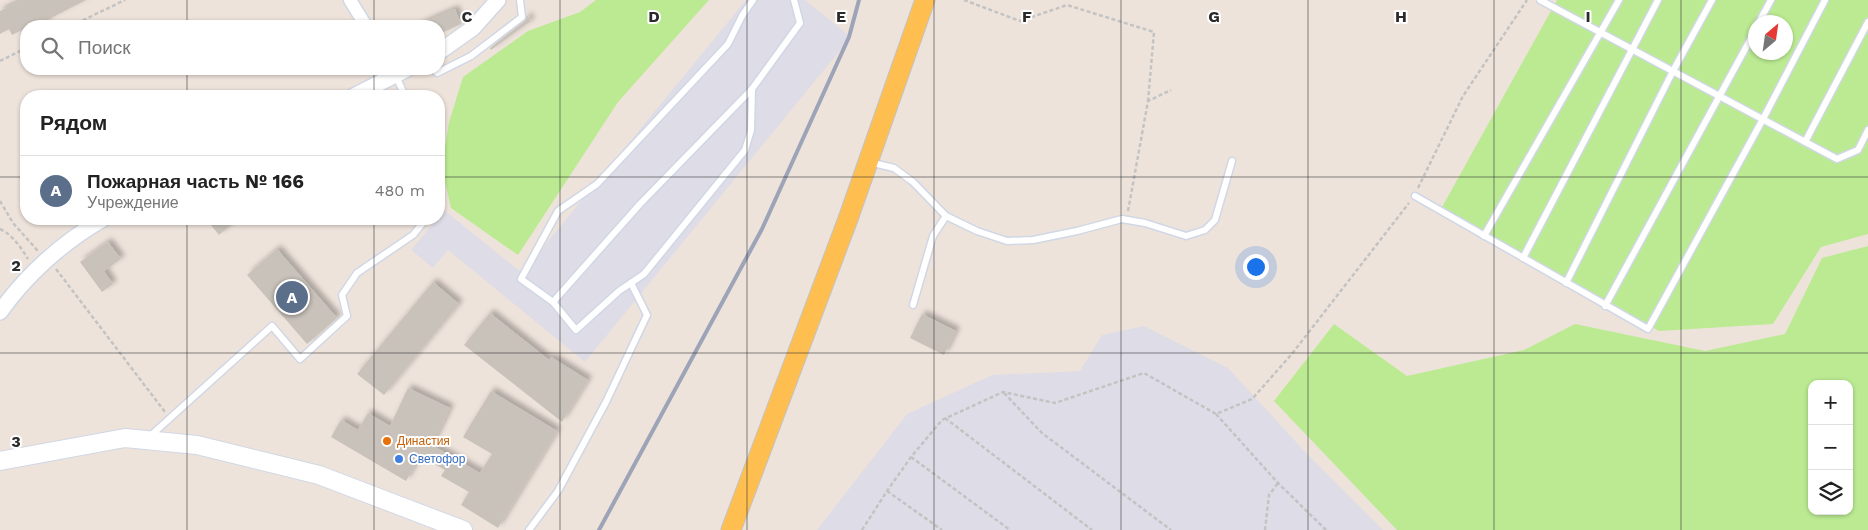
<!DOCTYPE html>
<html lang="ru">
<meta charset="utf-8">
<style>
body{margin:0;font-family:"Work Sans",sans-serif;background:#f2f2f2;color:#222}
.controls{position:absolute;right:15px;bottom:15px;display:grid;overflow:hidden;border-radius:10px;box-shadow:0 1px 4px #0004}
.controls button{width:45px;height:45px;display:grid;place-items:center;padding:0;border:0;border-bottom:1px solid #e0e0e0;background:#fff;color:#222;font:25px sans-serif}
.compass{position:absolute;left:1748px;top:15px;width:45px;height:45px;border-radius:50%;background:#fff;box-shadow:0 1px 4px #0004;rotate:29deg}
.you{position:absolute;left:1255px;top:266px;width:18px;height:18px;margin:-12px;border:4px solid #fff;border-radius:50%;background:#1a73e8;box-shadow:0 0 0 8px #1a73e833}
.badge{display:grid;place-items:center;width:32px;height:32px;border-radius:50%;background:#1a73e8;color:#fff;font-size:16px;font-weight:700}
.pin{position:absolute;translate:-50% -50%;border:2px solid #fff;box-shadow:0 1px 5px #0006}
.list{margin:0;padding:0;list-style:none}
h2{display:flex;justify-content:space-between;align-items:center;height:65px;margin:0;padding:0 20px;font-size:21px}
h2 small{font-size:16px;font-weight:400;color:#767676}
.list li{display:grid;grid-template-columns:32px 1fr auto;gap:15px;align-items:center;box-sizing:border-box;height:70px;padding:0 20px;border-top:1px solid #e0e0e0}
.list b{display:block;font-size:19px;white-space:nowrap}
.list p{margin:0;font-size:16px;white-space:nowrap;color:#767676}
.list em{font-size:16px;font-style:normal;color:#767676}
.icon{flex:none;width:28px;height:28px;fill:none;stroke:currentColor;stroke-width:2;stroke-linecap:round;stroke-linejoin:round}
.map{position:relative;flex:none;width:1868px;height:530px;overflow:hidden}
.search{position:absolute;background:#fff;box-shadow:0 1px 4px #0004;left:20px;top:20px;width:425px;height:55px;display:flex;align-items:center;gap:12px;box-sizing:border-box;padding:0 18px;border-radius:20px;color:#767676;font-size:19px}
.panel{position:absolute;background:#fff;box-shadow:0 1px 4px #0004;left:20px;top:90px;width:425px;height:135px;border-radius:20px}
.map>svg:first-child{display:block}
</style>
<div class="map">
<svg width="1868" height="530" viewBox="0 0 1868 530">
<defs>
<filter id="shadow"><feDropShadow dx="4" dy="-4" stdDeviation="2.5" flood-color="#0004"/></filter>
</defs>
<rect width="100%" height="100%" fill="#eee3db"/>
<g fill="#dedce6">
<polygon points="746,0 805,0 851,37 585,362 448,250 433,268 411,250 437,219 439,219 444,210 522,273"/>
<polygon points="1144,326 1228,368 1309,456 1383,530 817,530 907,414 992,375 1080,371 1102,335"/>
</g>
<g fill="#bbea92" fill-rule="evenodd">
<polygon points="596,0 709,0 618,102 518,255 451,208 442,168 449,122 463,77 528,31 580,12"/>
<path d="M1557,0h311v234l-47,13 -48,77 -114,7 -218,-122zM1756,22h30v30h-30z"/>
<path d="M1868,246v284h-471l-123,-129 60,-77 73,52 117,-26 51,-26 130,27 80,-17 37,-76zM1812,384h37v127h-37z"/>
</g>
<g fill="#c8c2ba" filter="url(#shadow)">
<polygon points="22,0 86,0 47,20 48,22 39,26 26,26 26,28 12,35 9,29 0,34 0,11"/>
<polygon points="455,9 461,24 439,34 439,26 416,26"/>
<polygon points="527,15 531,21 491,50 490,48 525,21"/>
<polygon points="206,219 238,219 219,235"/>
<polygon points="108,242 121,259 104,271 113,284 102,292 80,262"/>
<polygon points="277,249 337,318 307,344 247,275"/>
<polygon points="433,282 459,304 384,395 357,374"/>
<polygon points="490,313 549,360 551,357 588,380 562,422 464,345"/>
<polygon points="922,314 956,331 944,355 910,338"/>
<polygon points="408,388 450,408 432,445 480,473 492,454 463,437 491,391 557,431 498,528 461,505 469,492 441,476 445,470 420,456 406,481 331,437 341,420 358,430 368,413 390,426"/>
</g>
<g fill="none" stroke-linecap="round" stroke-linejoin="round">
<defs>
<g id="service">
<polyline points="753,0 742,16 728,44 597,184 558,211 521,279 553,302 640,204 752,89 800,23 794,0"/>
<polyline points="1540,0 1837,159 1858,150 1868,130"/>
<polyline points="1759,22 1771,0"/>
<polyline points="433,69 437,73 471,56 522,17 520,0"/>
<polyline points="396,76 405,96"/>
<polyline points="1805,142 1868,22"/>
<polyline points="869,162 894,168 913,182 946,216 977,231 1007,241 1033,240 1077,231 1122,219 1145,223 1186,236 1205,230 1215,220 1232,161"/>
<polyline points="1415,196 1648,329 1763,119 1825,0"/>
<polyline points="1484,236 1619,0"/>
<polyline points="1523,258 1658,0"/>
<polyline points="1566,283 1673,71 1712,0"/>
<polyline points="553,302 576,330 619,291 644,274 745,150 751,130 752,89"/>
<polyline points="913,305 933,236 946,216"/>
<polyline points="1605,306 1756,29"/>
<polyline points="148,438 272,326 300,359 347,316 342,295 357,273 413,235 426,219"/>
<polyline points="529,530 558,491 606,402 647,315 631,283"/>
</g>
<polyline id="minor" points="350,0 366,26"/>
<g id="tertiary">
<polyline points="439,52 473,28 498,0"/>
<polyline points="354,96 407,69"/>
<path d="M0,312c26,-37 63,-70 103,-93"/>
</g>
<polyline id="secondary" points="0,461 125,438 197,445 319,475 463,530"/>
<polyline id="primary" points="731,530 848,219 925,0"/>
</defs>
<use href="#service" stroke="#d0d7e5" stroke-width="9"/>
<use href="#minor" stroke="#d0d7e5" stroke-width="15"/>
<use href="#tertiary" stroke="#d0d7e5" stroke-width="18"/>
<use href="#secondary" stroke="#d0d7e5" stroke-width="20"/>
<use href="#primary" stroke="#c3c3c3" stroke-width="21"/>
<g stroke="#c3c3c3" stroke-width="2.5" stroke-dasharray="4 2.5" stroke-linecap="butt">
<polyline points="964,0 1020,21 1067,5 1154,32 1148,101"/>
<polyline points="71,26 125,0"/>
<polyline points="0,61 26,48"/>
<polyline points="1418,188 1463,96 1527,0"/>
<polyline points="0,201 13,223 38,251"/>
<polyline points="1128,211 1148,101 1171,90"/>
<path d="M0,229c13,6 21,19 28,30"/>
<polyline points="56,269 165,412"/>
<polyline points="1004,393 1042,433 1171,530"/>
<polyline points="1216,414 1278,483 1326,530"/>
<polyline points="945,418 1092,530"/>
<polyline points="911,457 1010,530"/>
<polyline points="887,491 942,530"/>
<polyline points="862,530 887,491 911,457 942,420 1003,392 1055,403 1144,373 1216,414 1252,399 1291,355 1409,203"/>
<polyline points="1265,530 1269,495 1278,483"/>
</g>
<use href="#service" stroke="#fff" stroke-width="6"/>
<use href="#minor" stroke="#fff" stroke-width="12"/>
<use href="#tertiary" stroke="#fff" stroke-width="15"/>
<use href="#secondary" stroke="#fff" stroke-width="18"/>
<use href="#primary" stroke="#febf50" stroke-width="19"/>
<polyline stroke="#9da4b7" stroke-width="4" points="599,530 762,229 849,37 859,0"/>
</g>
<path fill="none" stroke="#2a2a2a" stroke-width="1" stroke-opacity="0.55" d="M187,0v26M374,0v26M560,0v530M747,0v530M934,0v530M1121,0v530M1308,0v530M1494,0v530M1681,0v530M187,69v27M374,69v27M0,177h26M439,177h1429M187,219v311M374,219v311M0,353h1868"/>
<circle fill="#e8710a" stroke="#fff" stroke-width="2" cx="387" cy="441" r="5"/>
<circle fill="#3f7fe0" stroke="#fff" stroke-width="2" cx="399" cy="459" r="5"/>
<g text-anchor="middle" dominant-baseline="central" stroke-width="4" stroke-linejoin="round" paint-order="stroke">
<g font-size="12" fill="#c56008" stroke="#fff" text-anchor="start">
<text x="397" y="441">Династия</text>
</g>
<g font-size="12" fill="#366cbe" stroke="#fff" text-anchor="start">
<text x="409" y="459">Светофор</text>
</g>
</g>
<g font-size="16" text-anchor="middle" font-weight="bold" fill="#2a2a2a" stroke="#fff" stroke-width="4" stroke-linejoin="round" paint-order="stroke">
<text x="467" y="22">C</text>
<text x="654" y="22">D</text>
<text x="841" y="22">E</text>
<text x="1027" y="22">F</text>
<text x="1214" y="22">G</text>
<text x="1401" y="22">H</text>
<text x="1588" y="22">I</text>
<text x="16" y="271">2</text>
<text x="16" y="447">3</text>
</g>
</svg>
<div class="controls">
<button>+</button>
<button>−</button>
<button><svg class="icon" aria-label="layers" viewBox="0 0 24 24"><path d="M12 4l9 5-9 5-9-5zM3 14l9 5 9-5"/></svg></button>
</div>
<svg class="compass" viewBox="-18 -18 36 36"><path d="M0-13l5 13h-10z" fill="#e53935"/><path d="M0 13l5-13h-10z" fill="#767676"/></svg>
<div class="you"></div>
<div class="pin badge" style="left:292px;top:297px;background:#5c6f8a">A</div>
<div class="search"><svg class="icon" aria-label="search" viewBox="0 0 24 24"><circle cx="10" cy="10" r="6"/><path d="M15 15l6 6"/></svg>Поиск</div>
<section class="panel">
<h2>Рядом<small></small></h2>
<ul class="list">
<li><span class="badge" style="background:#5c6f8a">A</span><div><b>Пожарная часть № 166</b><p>Учреждение</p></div><em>480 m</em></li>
</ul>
</section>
</div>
